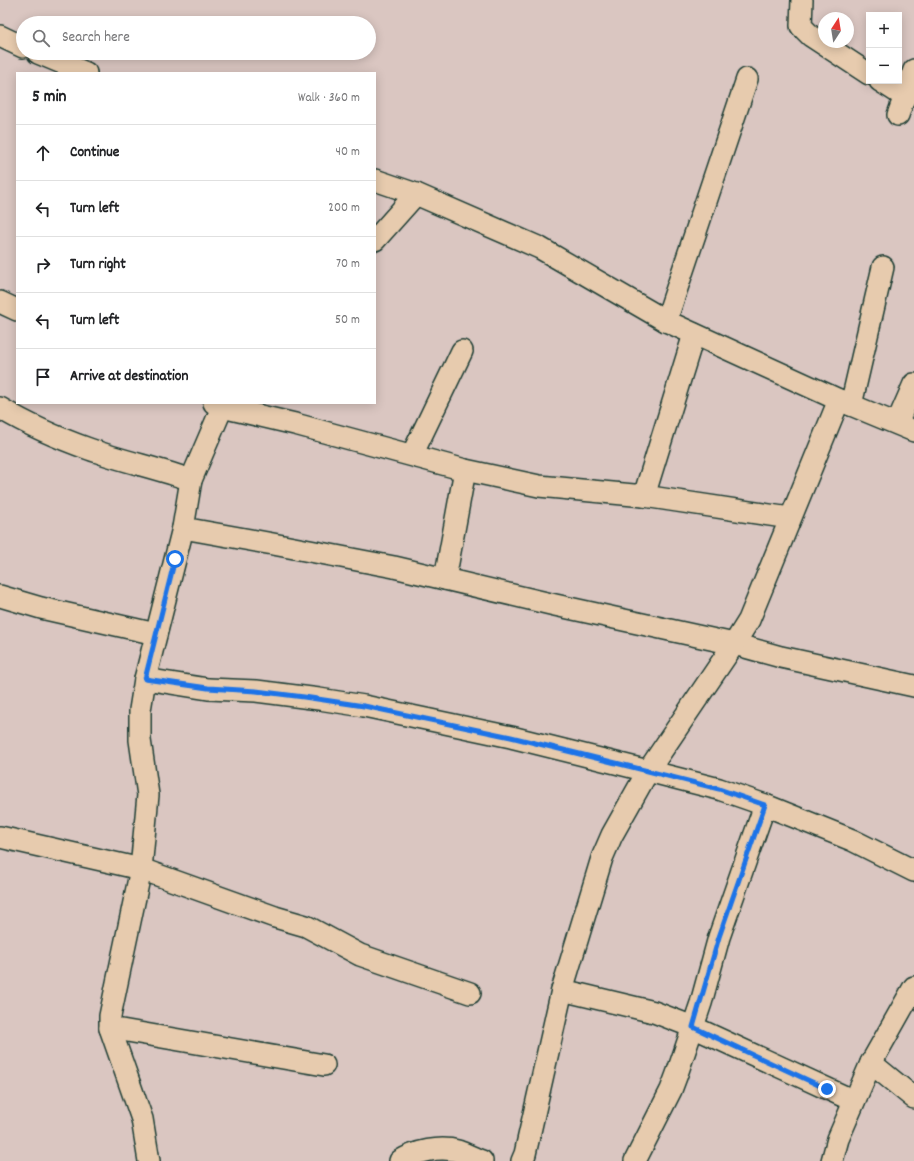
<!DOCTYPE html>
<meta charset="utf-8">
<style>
body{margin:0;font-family:Dekko,sans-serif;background:#f2f2f2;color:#202124}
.controls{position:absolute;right:12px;top:12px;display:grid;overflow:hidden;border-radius:0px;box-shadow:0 2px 10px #0003}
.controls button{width:36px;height:36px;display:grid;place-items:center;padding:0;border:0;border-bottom:1px solid #e0e0e0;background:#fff;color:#202124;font:20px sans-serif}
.compass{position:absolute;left:818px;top:12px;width:36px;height:36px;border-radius:50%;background:#fff;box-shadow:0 2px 10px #0003;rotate:12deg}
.stop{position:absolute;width:12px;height:12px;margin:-9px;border:3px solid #1a73e8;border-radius:50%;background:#fff}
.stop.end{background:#1a73e8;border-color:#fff;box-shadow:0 1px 4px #0008}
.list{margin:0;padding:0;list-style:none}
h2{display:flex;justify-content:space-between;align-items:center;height:52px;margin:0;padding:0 16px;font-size:17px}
h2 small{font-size:13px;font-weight:400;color:#757577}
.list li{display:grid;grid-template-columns:26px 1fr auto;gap:12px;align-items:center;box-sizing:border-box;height:56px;padding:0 16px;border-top:1px solid #e0e0e0}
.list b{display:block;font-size:15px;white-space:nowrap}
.list em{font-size:13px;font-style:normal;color:#757577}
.icon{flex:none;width:22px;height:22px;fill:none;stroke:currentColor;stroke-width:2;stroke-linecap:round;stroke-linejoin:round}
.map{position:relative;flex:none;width:914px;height:1161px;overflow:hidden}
.search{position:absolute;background:#fff;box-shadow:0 2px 10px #0003;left:16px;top:16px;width:360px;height:44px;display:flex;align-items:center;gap:10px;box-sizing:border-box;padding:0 14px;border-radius:22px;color:#757577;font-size:15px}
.panel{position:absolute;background:#fff;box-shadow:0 2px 10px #0003;left:16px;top:72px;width:360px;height:332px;border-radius:0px}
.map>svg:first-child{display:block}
</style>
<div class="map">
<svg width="914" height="1161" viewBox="0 0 914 1161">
<rect width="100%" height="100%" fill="#dac6c1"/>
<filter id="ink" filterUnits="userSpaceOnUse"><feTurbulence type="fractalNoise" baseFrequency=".025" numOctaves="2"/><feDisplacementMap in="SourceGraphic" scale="8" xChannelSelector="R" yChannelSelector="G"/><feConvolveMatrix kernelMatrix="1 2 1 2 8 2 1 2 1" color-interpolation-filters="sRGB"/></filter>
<g filter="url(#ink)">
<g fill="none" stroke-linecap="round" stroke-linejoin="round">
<defs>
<g id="minor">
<polyline points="802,0 801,26 811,36 869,74"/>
<polyline points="0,36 23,47"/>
<polyline points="38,53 86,73"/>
<polyline points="880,81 905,97"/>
<polyline points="898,115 914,70"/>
<polyline points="375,180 416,194 540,248 666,321 839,400 914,431"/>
<polyline points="375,240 416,194"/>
<polyline points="0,302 17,310"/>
<polyline points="666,321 747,79"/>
<polyline points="214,403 222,407 295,424 465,470 539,486 644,496 790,518"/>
<polyline points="851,405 883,267"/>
<path d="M0,408c28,17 58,30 89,41 33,12 68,19 102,31"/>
<polyline points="897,423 914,384"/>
<polyline points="412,455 462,351"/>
<polyline points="644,496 694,334"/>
<polyline points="183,528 273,544 394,567 555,605 734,644 781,657 914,686"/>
<polyline points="445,579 465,470"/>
<polyline points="0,596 41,608 156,634"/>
<polyline points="145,679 208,689 256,691 319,699 364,706 511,737 648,771 719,789 765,805 852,840 914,871"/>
<polyline points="0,837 141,869 275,917 306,926 360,955 470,993"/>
<polyline points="562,990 654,1012 693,1027 854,1101"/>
<polyline points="110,1028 324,1065"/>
<polyline points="871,1063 914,1098"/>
<polyline points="149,1161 142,1119 110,1028 110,1016 141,869 148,795 140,740 140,710 145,679 183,528 191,480 224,403"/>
<path d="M400,1161c16,-10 40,-15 58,-10 8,3 16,7 24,10"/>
<polyline points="522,1161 525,1154 562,990 602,858 612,835 648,771 734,644 749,620 839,400"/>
<polyline points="635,1161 671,1090 677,1074 701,1003 719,937 765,805"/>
<polyline points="832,1161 838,1139 871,1063 914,987"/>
</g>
</defs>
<use href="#minor" stroke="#1f3d34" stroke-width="24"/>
<use href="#minor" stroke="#e7cbae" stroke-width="21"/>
</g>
</g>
<g fill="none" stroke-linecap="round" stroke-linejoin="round" filter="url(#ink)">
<polyline stroke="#1a73e8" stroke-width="5" points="175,559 145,679 208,688 256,691 304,697 364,706 511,737 648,771 719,789 765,805 719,937 693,1027 827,1089"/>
</g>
</svg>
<div class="controls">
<button>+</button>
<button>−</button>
</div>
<svg class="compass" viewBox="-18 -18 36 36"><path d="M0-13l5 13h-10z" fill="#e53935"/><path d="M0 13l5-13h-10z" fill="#757577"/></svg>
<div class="stop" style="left:175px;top:559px"></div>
<div class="stop end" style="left:827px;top:1089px"></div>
<div class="search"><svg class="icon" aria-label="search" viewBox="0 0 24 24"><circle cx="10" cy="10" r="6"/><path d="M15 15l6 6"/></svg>Search here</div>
<section class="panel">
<h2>5 min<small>Walk · 360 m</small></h2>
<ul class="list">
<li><svg class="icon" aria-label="ahead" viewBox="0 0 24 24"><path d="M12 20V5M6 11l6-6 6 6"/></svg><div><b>Continue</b></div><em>40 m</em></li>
<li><svg class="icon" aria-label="left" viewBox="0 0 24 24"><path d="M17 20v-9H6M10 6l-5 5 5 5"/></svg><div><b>Turn left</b></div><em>200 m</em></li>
<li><svg class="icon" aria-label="right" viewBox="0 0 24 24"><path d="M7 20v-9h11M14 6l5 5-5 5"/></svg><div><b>Turn right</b></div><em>70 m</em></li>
<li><svg class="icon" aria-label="left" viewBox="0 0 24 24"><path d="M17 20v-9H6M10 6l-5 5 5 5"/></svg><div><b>Turn left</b></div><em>50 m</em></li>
<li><svg class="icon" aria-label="arrive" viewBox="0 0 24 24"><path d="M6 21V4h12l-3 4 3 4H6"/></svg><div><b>Arrive at destination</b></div></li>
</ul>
</section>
</div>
